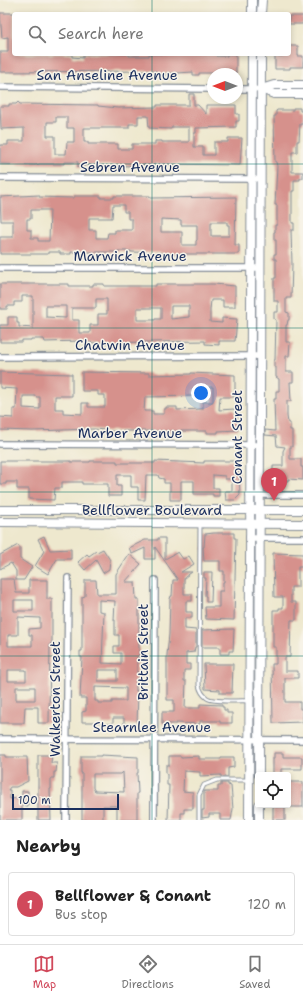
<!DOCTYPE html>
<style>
body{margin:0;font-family:"Shantell Sans",sans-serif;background:#f6f6f6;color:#222}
.controls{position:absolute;right:12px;bottom:12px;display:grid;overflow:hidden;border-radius:4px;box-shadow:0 2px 6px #0003}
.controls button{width:36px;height:36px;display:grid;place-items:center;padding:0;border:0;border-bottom:1px solid #e0e0e0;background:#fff;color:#222;font:20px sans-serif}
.compass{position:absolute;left:207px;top:68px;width:36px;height:36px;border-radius:50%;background:#fff;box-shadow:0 2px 6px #0003;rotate:270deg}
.scale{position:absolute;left:12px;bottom:10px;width:107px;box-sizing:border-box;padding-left:4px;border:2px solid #1b2f5e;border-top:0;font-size:11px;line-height:14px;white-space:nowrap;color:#1b2f5e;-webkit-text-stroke:3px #f7f3e8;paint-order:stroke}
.you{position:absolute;left:201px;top:393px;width:14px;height:14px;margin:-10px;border:3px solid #fff;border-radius:50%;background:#1a73e8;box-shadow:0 0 0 6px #1a73e833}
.badge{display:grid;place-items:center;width:26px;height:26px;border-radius:50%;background:#d1495b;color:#fff;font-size:13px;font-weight:700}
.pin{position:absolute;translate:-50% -33px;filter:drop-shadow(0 1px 2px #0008)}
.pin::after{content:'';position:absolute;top:21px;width:14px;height:12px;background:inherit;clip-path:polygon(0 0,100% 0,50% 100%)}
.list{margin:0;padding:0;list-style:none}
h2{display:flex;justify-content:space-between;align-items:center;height:52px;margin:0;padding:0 16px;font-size:17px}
h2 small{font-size:13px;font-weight:400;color:#767676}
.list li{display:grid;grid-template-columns:26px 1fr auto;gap:12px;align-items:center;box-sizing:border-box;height:64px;margin:0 8px 8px;padding:0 8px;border:1px solid #e0e0e0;border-radius:4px}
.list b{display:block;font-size:15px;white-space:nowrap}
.list p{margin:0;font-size:13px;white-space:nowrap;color:#767676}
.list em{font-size:13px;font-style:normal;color:#767676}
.icon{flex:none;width:22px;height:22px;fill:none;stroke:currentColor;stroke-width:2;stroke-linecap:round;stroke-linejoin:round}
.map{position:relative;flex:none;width:303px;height:820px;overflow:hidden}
.search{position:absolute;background:#fff;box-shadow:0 2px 6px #0003;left:12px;right:12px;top:12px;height:44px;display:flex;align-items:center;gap:10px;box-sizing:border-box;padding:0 14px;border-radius:4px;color:#767676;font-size:15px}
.sheet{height:124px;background:#fff}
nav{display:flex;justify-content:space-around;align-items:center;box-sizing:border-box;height:56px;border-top:1px solid #e0e0e0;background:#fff;font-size:11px;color:#767676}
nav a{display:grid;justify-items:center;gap:2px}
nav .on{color:#d1495b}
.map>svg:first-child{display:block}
</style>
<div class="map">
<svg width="303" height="820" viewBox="0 0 303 820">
<rect width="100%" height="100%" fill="#f7f3e8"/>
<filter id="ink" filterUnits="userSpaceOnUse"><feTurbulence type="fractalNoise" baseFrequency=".025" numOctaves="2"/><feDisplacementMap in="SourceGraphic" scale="8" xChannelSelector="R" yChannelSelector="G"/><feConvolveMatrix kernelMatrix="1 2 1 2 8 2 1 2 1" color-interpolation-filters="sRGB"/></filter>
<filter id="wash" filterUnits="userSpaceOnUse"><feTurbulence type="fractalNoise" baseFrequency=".012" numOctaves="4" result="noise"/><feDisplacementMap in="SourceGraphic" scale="16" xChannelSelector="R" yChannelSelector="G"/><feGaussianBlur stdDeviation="0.9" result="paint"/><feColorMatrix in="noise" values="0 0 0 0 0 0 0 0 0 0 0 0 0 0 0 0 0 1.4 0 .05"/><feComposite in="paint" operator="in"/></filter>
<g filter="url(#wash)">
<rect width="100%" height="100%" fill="#eee8ce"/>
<g id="blocks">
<g fill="#d6918c" fill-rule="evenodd">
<polygon points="0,13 14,13 14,54 72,54 72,57 83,58 83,54 129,54 129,56 149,56 149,54 216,54 216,56 227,56 227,54 236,54 236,73 199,73 199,75 193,75 193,72 177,73 166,73 166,75 160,75 160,73 156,73 156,71 0,72 0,52 8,52 8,37 2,38"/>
<rect x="289" y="16" width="14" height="8"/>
<polygon points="289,46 298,46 298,56 303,56 303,67 290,67 290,69 275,69 275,56 283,56 283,54 289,54"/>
<path d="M189,94h5v11h4l8,9v-9h30v9h3v7h-3v6l-40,1v5h-2v14h9v8h11v-13h14v-4h14l-2,27 -86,-1v2l-19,-2v2l-51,-1v2h-6v-5h-14v2h-24l-5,1 -35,-1v-19h8v-4h16v-13l-23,1 -1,-23h9v-2h7l2,-2 2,2 78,1v1l20,2 39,-1v-2h32zM138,116h10l1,12 22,1 1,-2h17v15h-27v-1h-7v3h-23v5h-14v-5h-30v-2h-4v-14h45v-4h9zM56,117h11v11h7v14h-7l-1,12h-11v-18h-8v-14h9z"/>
<polygon points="293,108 300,108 300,111 303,111 303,124 300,124 299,141 297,141 297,152 292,152 292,172 303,172 303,178 300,178 300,180 294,180 294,191 292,191 292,223 294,223 294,230 291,230 292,264 291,298 286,298 286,312 289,313 289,320 288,320 287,325 286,325 286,342 290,342 289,356 286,356 286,372 293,372 293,382 290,382 291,401 287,401 287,416 288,423 290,423 290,430 292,430 292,447 290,447 290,459 301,459 301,467 303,467 303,480 288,479 288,481 273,481 273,466 283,466 283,451 285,447 277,446 276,436 265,435 265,430 275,431 274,399 276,399 276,391 279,391 279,379 276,377 276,367 274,367 274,360 275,360 276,320 274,319 274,312 278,312 278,301 274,301 274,278 276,278 276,259 274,259 274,254 276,254 276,240 274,240 274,232 275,232 275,225 277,225 277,205 275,205 277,166 276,162 275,162 274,116 276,116 276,111 277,110 293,110"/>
<path d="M39,195v2l35,1v-2h27v2h13v-2h36v2l86,-1 -1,48h4v9h-76v-1l-32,-1v-1h-13v1h-47v2h-11v-2h-12v2h-48v-17h13v-16h-12l-1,-24zM124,205v7h4v7h4v11h-17v3h-7l-1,5h-11v-8h-7v-12h23l1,-13zM31,210h19l-1,31h-11v-3h-7v-8h-4v-11h4zM161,219l20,1v5h16v15l-1,1v4h-14v-13h-21zM211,222h16v3h2v11h-18z"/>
<path d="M0,284h69v2h24v-2h11v2h52v-2h58l21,2v21h-12v-7h-12l-1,10v12l12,1v-5l15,1 -2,22h-16v4l-14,-1v-3l-109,2 -15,-1v-1l-36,1 -1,-3h-13v1h-9v2h-22v-17h8v-8h9v6h2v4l14,1v-32h-11v6h-8v4h-7v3h-7zM96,299h11v15h-9v11h-8v8h-11v-13h-7v-12h24zM46,306h20v12l-20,-1zM171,306h18v11l-18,2zM137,308h24v11h-6v1h-18z"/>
<path d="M0,372l72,2v22h-17v13h8v4l19,1v-11h6v4h17v-12h-7v-4h-16v-19l67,1v2l42,-1v-1l44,2v22h-15l-1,13 16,-1v6h2v6h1v9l-20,1v2h-11v-2h-101v-1l-13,-1 -60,2 -33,-1v-13l13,1v-9h3l1,-20 -17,-1zM202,387h11v15h-10v7l-26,1v-3h-11v2h-2v5h-11v-3h-9l1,-14 49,-1v-6h8zM23,396h13v1h4v12l-17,-1z"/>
<polygon points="0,461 71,461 71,462 90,462 90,461 117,461 117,463 155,463 155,461 204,463 204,461 235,461 236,463 236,471 239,471 240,495 235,500 226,500 225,491 232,491 232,479 225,479 225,476 213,475 213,488 219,488 219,496 213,496 213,494 194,494 194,481 181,481 181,500 170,500 170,483 164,483 164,479 159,478 158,475 146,475 145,500 138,500 138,487 131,487 131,475 117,475 117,486 121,486 121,496 108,496 108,484 82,484 82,482 62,482 62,488 55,488 54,500 29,499 29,489 17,489 17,482 6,482 6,484 0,484"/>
<polygon points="214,533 234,533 234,538 236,538 234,620 206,619 205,607 219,607 219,591 223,591 223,582 224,582 224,571 220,571 220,561 204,561 203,547 204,547 205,534"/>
<polygon points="44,536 50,550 71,549 71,559 57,559 48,574 35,566 44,551 38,539"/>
<polygon points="158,538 165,538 165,559 178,552 183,559 189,556 194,564 181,572 192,572 185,577 184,579 184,594 192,594 192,601 186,601 186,612 192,612 192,618 185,618 185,629 196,630 196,647 195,647 194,652 186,653 186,664 190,664 190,670 184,670 184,681 186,681 185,708 200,708 200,704 222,705 222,707 224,707 224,710 227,710 227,713 232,713 232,723 220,723 220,721 200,721 200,724 176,723 176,724 162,724 162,712 174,712 174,700 167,700 167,655 169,634 170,599 171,596 172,596 173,580 178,580 155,547 155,559 145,559 145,548 132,554 129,548 145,540 158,540"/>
<polygon points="18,545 20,548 20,559 32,567 24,580 16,580 16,571 11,563 0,569 0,555"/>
<polygon points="103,549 110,560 109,569 103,573 96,560 85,570 78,562 87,554 89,556 96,551 97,552"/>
<polygon points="273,553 303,554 303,567 298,567 298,587 291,587 291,602 296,602 296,620 291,620 290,657 285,657 285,671 298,671 298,678 285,678 285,702 300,702 300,709 303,709 303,722 273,723 272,664 276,664 276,647 273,647 273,610 279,610 279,608 283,608 283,597 274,597"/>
<path d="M129,554l12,10 -16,18h10l1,17h3v59h-2v15h2v6h-3v12h2l-1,34 -13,-1v-6h-11v5l-2,1h-8l-1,-2h-20v-10l4,-1v-13h-6l2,-41h-2v-6h2v-54l3,-1v-16h11l1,14h19v-20zM99,600l16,1 -1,19h1v15h4v11h-5v7h7v11l-19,-1 2,-51 -5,-1zM98,670h19v11h-19zM95,687l31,1v13h-14v2h-14v-2h-3z"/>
<polygon points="204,572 212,572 211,602 206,602 206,596 205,596 206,578 204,578"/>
<path d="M0,579h14l2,14h13v-13h18v19h5v43l-2,2 -1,79h-11v-16h-13l-1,16h-24zM14,600h19v11h-19zM18,617l22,1v10l-11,1v6h3v11h-24v-11h10zM8,670h18v11h-18zM16,687h19v13h-19z"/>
<polygon points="234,629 233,651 229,651 229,654 220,654 220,647 202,647 202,630"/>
<polygon points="204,664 233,664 232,693 220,693 220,690 205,689"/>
<polygon points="274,753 283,753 283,757 302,757 302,769 281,769 281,774 273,774 273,758 274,758"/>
<polygon points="0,755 6,755 6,757 27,757 28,781 16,787 10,787 8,790 10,790 10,799 22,798 22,791 28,791 28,806 22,805 22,820 0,820"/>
<polygon points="38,755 52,755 51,763 57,763 56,772 54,772 54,778 51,778 51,789 50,789 51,820 38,820"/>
<path d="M101,755l37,2v16h-1l1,20h-1v27h-20v-14h-14v14h-21v-47h-1v-17h20zM123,772l1,20 -29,-1 -2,-3v-14h28z"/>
<polygon points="169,756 181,756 181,757 199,756 199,759 221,759 221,757 234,757 234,767 228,768 228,777 221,777 221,775 200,776 200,772 184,771 183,791 193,792 193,809 184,809 184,813 181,813 181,820 168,820 169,785 167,785 167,774 166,774 166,765 169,765"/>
<rect x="288" y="782" width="15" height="25"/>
<polygon points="221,783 228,783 228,785 231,786 233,809 231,820 220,820 220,814 209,814 209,817 202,818 202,810 204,810 204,791 218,791 218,786 221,786"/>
<rect x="273" y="807" width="12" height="13"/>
</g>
</g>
</g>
<g filter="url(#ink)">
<use href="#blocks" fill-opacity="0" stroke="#848c96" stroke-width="1"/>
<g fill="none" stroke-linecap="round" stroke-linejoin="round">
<defs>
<g id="lane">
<path d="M200,525l-1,160c1,5 4,10 8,13 7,5 32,2 42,3"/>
<polyline points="199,820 199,795 204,785 217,780 248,780"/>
</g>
<g id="street">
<polyline points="0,87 213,89"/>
<polyline points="237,89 255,89"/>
<polyline points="0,178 255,179"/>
<polyline points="0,268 260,268"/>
<polyline points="0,357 260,356"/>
<polyline points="0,444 260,445"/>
<polyline points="249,495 303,495"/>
<polyline points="249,538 303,538"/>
<polyline points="0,739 303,740"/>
<polyline points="66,820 68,578"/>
<polyline points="154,820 155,580"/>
</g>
<g id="secondary">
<polyline points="252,14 252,0"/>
<polyline points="261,14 262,0"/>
<polyline points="261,89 274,85 303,85"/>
<polyline points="261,89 274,94 303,94"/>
<polyline points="0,510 303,510"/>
<polyline points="0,522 303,524"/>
<polyline points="259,775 261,54"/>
<polyline points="259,805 259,820"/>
<polyline points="249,820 252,54"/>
</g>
</defs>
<use href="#lane" stroke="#848c96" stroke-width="5"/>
<use href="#street" stroke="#848c96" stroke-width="8"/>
<use href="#secondary" stroke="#848c96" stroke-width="10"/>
<use href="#lane" stroke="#fff" stroke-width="3"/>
<use href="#street" stroke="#fff" stroke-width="5.5"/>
<use href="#secondary" stroke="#fff" stroke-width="8"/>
</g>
</g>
<path fill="none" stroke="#0f766e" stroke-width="1" stroke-opacity="0.55" d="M152,0v14M152,54v766M0,164h303M0,328h303M0,492h303M0,656h303"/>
<g text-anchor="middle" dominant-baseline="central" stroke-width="3" stroke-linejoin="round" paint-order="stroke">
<g font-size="14" fill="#1b2f5e" stroke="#f7f3e8">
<text x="107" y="75">San Anseline Avenue</text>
<text x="130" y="167">Sebren Avenue</text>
<text x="130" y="256">Marwick Avenue</text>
<text x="130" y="345">Chatwin Avenue</text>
<text x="130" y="433">Marber Avenue</text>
<text transform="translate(237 437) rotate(-90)">Conant Street</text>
<text x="152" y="510">Bellflower Boulevard</text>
<text transform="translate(143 652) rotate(-90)">Brittain Street</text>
<text transform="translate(55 699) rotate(-90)">Walkerton Street</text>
<text x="152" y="727">Stearnlee Avenue</text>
</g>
</g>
</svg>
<div class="controls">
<button><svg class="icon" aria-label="locate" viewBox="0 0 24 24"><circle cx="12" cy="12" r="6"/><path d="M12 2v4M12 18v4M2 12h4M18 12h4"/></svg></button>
</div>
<svg class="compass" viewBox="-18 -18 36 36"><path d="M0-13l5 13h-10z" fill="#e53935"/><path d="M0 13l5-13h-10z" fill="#767676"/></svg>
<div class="scale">100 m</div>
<div class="you"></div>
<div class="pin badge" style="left:274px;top:501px">1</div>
<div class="search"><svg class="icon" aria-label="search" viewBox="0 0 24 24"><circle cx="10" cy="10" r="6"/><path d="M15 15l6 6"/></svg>Search here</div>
</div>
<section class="sheet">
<h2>Nearby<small></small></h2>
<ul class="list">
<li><span class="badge">1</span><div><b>Bellflower &amp; Conant</b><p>Bus stop</p></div><em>120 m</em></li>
</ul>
</section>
<nav>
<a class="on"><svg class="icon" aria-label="map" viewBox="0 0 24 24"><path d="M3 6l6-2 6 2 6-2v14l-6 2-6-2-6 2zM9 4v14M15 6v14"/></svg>Map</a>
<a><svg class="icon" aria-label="directions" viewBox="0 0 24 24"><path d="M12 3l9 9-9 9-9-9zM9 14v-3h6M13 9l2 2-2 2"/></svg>Directions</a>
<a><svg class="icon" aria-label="saved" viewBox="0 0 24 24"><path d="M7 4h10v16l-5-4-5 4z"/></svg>Saved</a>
</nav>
